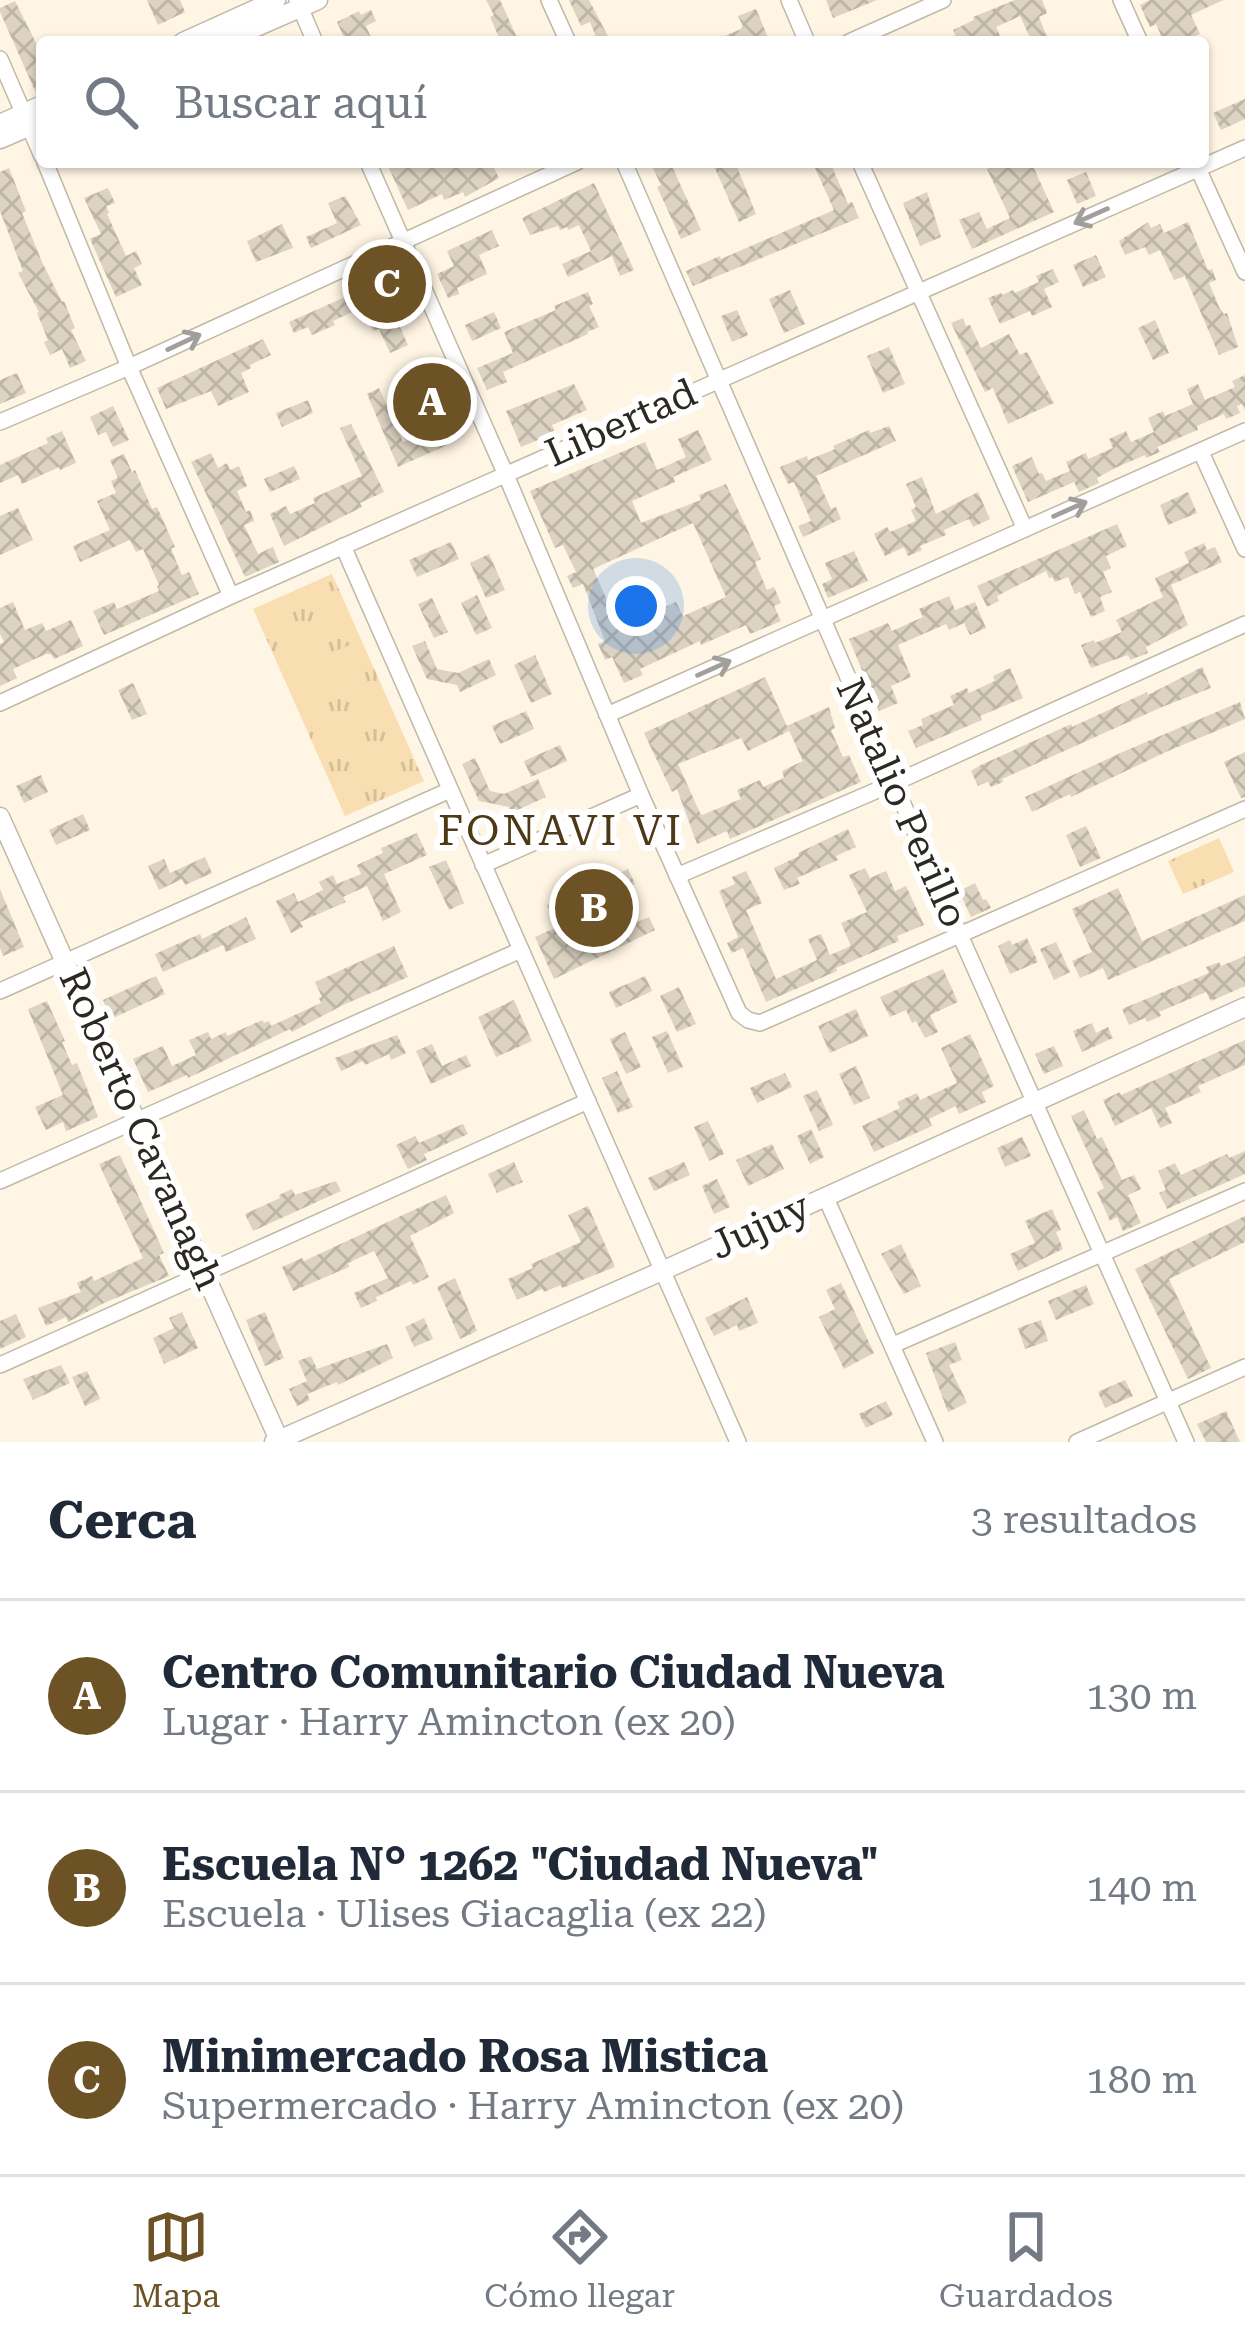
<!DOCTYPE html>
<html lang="es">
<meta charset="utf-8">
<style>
body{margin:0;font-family:"Roboto Serif",serif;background:#f2f2f3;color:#1f2937}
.you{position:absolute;left:636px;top:606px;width:42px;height:42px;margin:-30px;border:9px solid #fff;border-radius:50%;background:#1a73e8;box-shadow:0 0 0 18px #1a73e833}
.badge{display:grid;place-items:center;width:78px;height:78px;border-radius:50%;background:#6c5224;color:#fff;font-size:39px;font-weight:700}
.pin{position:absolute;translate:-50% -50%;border:6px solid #fff;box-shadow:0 3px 12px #0006}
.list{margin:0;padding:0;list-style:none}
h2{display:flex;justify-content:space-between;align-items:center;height:156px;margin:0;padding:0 48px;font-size:51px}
h2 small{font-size:39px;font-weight:400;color:#747a83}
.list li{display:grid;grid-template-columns:78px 1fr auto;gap:36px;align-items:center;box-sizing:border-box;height:192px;padding:0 48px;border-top:3px solid #e0e1e3}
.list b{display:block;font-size:45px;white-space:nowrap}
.list p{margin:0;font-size:39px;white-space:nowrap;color:#747a83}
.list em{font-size:39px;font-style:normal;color:#747a83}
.icon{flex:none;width:66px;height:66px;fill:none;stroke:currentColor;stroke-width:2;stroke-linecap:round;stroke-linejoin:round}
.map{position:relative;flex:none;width:1245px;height:1442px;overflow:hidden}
.search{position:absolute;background:#fff;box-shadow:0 3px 9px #0004;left:36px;right:36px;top:36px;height:132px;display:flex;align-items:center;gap:30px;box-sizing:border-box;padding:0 42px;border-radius:12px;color:#747a83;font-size:45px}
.sheet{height:732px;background:#fff}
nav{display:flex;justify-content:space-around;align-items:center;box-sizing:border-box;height:168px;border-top:3px solid #e0e1e3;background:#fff;font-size:33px;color:#747a83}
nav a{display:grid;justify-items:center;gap:6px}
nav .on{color:#6c5224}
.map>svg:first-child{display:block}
</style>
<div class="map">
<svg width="1245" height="1442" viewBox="0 0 1245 1442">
<defs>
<pattern id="park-tufts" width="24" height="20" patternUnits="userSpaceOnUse" patternTransform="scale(3)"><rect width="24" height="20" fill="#f8deb1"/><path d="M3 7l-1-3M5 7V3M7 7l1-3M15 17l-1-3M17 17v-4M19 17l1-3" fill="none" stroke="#d5be98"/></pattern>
<pattern id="building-cross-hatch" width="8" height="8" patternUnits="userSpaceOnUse" patternTransform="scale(3)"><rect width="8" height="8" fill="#dcd3c2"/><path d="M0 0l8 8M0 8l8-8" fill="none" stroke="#bdb5a6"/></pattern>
</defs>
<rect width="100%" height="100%" fill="#fff5e4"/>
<g fill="url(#park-tufts)">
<polygon points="332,574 424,781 345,816 253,609"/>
<polygon points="1219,838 1234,872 1183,894 1168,861"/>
</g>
<polygon fill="#f8deb1" points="353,644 366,675 302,701 289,669"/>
<g fill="url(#building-cross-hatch)" fill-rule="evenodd">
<polygon points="147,0 180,0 185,12 158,25"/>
<polygon points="486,0 500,0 519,42 501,42 490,17 494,15"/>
<polygon points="569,0 589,0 611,42 598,42 590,22 581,26"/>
<polygon points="826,0 877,0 833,18"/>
<polygon points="1015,0 1042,0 1047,13 1039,17 1049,42 1032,42 1020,16 996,27 1003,42 958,42 953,30 974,20 973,17"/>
<polygon points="1150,0 1223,0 1191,15 1200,34 1182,42 1164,42 1156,24 1150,27 1140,5"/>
<polygon points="15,1 38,47 42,45 42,92 36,93 0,12 0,8"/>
<polygon points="756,9 770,42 711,42 741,29 743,26 738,16"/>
<polygon points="371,10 376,21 366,26 373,42 346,42 337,22 359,11 361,15"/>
<polygon points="1245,99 1245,119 1221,130 1213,113"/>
<polygon points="386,162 491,162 499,178 465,197 463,192 444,200 442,194 408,210"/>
<polygon points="650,162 670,162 701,230 681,239 657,187 661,185"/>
<polygon points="712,162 735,162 756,214 739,222"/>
<polygon points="824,162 830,162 848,204 852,202 859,218 693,286 686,271 720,256 721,259 834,210 814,166"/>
<polygon points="1002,162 1031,162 1054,212 972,249 959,220 979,212 987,229 1010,218 987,169"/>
<polygon points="9,168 26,211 22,213 42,262 62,302 64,301 75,328 71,330 86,361 70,368 62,349 50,355 44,342 48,340 37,313 39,312 18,273 23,271 0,211 0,172"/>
<polygon points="1086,172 1096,196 1077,204 1067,180"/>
<polygon points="594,183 634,270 620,276 612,256 568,277 562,264 591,251 579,225 568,230 567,227 560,230 558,226 530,235 522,218"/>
<polygon points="108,188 115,203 106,206 109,213 107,214 126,256 136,251 142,264 134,268 142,285 116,297 90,239 101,234 84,198"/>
<polygon points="927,192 941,237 920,246 903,203"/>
<polygon points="345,196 361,225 311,248 306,237 337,223 328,203"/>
<polygon points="1148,222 1151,228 1160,224 1164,233 1188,222 1208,270 1212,269 1216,280 1209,283 1220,309 1224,314 1227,313 1238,347 1219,355 1185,276 1174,280 1160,250 1149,255 1145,247 1125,255 1119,241"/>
<polygon points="282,224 293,248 256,262 247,241"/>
<polygon points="492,230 499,246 479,255 487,274 457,288 459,294 448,298 437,274 454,266 447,251"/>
<polygon points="1096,255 1106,277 1083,287 1073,265"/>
<polygon points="1053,269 1059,282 1044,289 1052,307 1032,316 1030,311 1000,324 988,298 1001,293 1002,295 1013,290 1015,293 1039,282 1036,276"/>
<polygon points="390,277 398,292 392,295 394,300 389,303 408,345 390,353 379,329 373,331 364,311 359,314 357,310 333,321 335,325 312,335 308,327 294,333 289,322"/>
<polygon points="790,290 805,324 784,333 769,299"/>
<polygon points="588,292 593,304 589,306 599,327 587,332 588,334 503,372 507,382 487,390 477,368 513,353 504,332 556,310 554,306"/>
<polygon points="737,310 748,335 732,342 721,316"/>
<polygon points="494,312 501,328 472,341 465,325"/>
<polygon points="963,318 966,326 970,325 981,348 1009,334 1020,355 1027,352 1054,403 1008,424 993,388 985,392 951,323"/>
<polygon points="1155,320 1169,353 1153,360 1138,328"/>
<polygon points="263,339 271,355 250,365 251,368 241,373 249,392 218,406 211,391 166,409 157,388"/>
<polygon points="889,347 905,384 883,393 867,356"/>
<polygon points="17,373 26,393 0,404 0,380"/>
<polygon points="1245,375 1245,410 1242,404 1237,406 1240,413 1226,419 1224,414 1197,426 1198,430 1157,447 1160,452 1146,458 1145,455 1115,468 1097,478 1099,483 1079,492 1074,482 1028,502 1012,466 1032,457 1039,474 1042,473 1046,481 1070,471 1066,462 1086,453 1088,459 1113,448 1109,439 1126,431 1131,442 1154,432 1148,418 1163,411 1165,416 1193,404 1187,389 1198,384 1205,400 1235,387 1232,381"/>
<polygon points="441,379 455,411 435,419 447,445 398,467 367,394 379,388 403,442 426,432 409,393"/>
<polygon points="574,384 587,410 552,425 555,433 521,447 506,411"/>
<polygon points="308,400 313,413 282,427 276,413"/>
<polygon points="113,406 129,440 113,447 106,432 98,435 90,417"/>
<polygon points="351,424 384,492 360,503 362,507 284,546 270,514 286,506 290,514 315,503 313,498 362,476 340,428"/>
<polygon points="889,426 896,441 816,476 831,509 836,507 841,519 803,537 798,526 811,521 794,482 788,484 780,467 807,456 808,460 835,449 833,446 869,430 870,433"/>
<path d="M698,430l14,30 -39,17 2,5 -43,19 9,22 60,-23 -2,-5 27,-11 35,75 -6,3 12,28 7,-3 7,16 -7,3 7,15 -31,13 -4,-9 -45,20 -1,-4 -60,28 3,6 -19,8 -12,-26 -7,3 -7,-16 7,-3 -22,-57 -10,4 -6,-12 9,-4 -13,-27 -8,3 -25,-57 115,-49 12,28 29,-13 -8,-18zM693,523l33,74 -43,19 -7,-14 -25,11 3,6 -32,14 -29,-64z"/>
<polygon points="62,431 76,463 60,470 59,467 22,484 18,475 0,483 0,465 48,443 46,438"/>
<polygon points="211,453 218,468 227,463 230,470 239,466 247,486 237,491 246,512 250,510 254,521 244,525 258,554 273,547 279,562 245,577 191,462"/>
<polygon points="124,454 132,472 135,470 152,509 157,507 175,547 171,549 182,575 189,572 199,594 104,635 93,611 114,602 117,609 159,591 157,586 159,585 143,549 136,552 130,540 80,562 73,546 110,530 97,501 116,493 111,481 118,478 110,460"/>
<polygon points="294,466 300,479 270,492 264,479"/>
<polygon points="922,477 936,514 978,492 990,519 973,527 969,519 944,530 946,535 920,546 922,550 908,556 904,547 885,556 874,534 887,527 890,532 916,521 911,510 916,507 906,484"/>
<polygon points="1188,492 1197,513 1168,525 1160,505"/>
<polygon points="18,508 33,540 0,555 0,516"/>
<polygon points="1117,524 1127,546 1106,556 1111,568 1103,572 1112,592 1100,597 1105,611 1091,617 1080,592 1075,594 1068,577 1055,582 1053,577 1049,578 1046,571 997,596 999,601 987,607 977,586"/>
<polygon points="451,542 459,559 417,577 409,560"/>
<polygon points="1204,543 1207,550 1215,547 1222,562 1171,585 1188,625 1146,647 1148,653 1130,660 1128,655 1091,668 1081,645 1094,640 1095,643 1122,632 1116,620 1163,597 1155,578 1189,563 1184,552"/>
<polygon points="854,551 868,581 828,598 822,584 832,579 825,563"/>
<polygon points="489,554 505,590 486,598 470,563"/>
<polygon points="477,595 492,628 476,635 461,603"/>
<polygon points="949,596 955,610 975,602 986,628 970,635 964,623 949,630 946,624 898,645 911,677 891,686 898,703 879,711 849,639 888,623 892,631 923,617 919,609"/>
<polygon points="432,598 448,632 434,638 418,604"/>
<polygon points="13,602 25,630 42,623 46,631 71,620 83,646 54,659 51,654 46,654 13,669 17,678 0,686 0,644 4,642 0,634 0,608"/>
<polygon points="425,641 437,669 458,673 489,659 496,675 460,692 457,685 427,679 412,646"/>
<polygon points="535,655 552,694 531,703 514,665"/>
<polygon points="1202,667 1211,688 1162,707 1002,779 1003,782 991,787 988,782 978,786 971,771 981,765 1071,724 1072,727 1147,692 1148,695"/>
<polygon points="1010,668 1023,698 980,716 982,720 916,748 908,731 923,725 921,719 954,705 950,696 967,688 969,693 995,681 993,676"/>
<polygon points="765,677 789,731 748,751 741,738 678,764 700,813 702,815 741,799 737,790 760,780 763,787 784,778 782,771 803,761 787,726 829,707 835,728 831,730 843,757 849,755 861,782 730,839 727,831 697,844 677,789 672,792 644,733"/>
<polygon points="133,683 147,714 132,720 118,690"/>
<polygon points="1240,702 1245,719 1168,751 1071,797 1070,794 1032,812 1025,797 1125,751"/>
<polygon points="526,711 534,729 500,744 492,726"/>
<polygon points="560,745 567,761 531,777 524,761"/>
<polygon points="1245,752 1245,797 1241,798 1224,762"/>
<polygon points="475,758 490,791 504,794 538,779 546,797 511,813 509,807 479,801 462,764"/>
<polygon points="41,775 48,792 24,803 16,786"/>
<polygon points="83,814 90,830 56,845 49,830"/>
<polygon points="1086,826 1101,858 1080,867 1066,835"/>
<polygon points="848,829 856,847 836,856 838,860 797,878 800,884 784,890 774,868 799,856 798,853"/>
<polygon points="417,833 427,855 384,874 401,912 383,921 367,886 343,897 346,902 300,922 303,927 291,933 276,901 294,893 298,902 323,890 319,882 333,875 337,884 361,874 357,865 383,853 381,848"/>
<polygon points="205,857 212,873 185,885 182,879 159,890 148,866 164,859 170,873"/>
<polygon points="446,860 464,903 449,910 429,867"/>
<polygon points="865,868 870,878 886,871 895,891 906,886 924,925 897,936 899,941 836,968 837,971 766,1002 743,948 732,953 727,943 738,937 719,891 735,884 732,877 746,871 762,903 746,910 776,979 817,960 808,939 821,934 830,955 851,946 841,923 867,912 849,875"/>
<polygon points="628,869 635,884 596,904 610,934 649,917 655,930 554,979 535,937 557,927 547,905"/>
<polygon points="975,883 983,900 986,899 991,908 971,917 959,891"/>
<polygon points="1118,888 1142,941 1245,895 1245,921 1108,980 1103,968 1080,978 1072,961 1092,952 1072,909"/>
<polygon points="0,889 24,947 3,956 0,948"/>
<polygon points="246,917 256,939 226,952 223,945 163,972 155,954 200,934 202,939"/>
<polygon points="1027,938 1038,962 1010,974 998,946 1010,940 1012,945"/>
<polygon points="1056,942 1070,972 1054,980 1040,949"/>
<polygon points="394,946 408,977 343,1005 292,1032 290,1029 188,1078 187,1075 148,1092 133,1059 163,1046 172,1066 196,1055 189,1040 208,1032 211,1039 226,1032 227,1036 262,1020 264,1023 269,1021 271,1026 321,1003 319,998 322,997 315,982"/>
<polygon points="1245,956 1245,986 1211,1001 1206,992 1159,1012 1161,1016 1147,1022 1145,1018 1129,1025 1122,1009 1209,973 1206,967 1219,962 1221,966"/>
<polygon points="943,969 958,1002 930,1015 938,1032 925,1038 916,1021 912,1023 906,1010 890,1017 880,997"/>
<polygon points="156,976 165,994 111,1019 103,1000"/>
<polygon points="645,976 652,991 616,1008 609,992"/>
<polygon points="679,987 696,1024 677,1032 660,996"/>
<polygon points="514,1000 532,1041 496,1057 478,1017"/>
<polygon points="47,1001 65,1041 62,1042 72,1065 77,1063 98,1117 66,1131 63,1122 46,1130 35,1107 63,1095 28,1009"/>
<polygon points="856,1009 868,1036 830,1053 818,1026"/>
<polygon points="1092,1023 1096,1033 1108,1027 1113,1038 1082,1052 1073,1031"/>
<polygon points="667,1031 683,1067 668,1073 652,1037"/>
<polygon points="625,1032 641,1067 626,1074 610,1039"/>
<polygon points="970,1034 994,1086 982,1092 986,1102 959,1114 956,1106 929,1119 932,1126 874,1152 862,1126 900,1108 897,1102 917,1093 920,1100 957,1083 941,1048"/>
<polygon points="397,1035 406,1053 391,1060 389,1054 365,1065 363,1061 341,1071 335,1058"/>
<polygon points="1245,1040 1245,1065 1198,1086 1201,1092 1165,1108 1172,1123 1160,1128 1151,1108 1115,1126 1103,1100 1120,1092 1121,1095"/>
<polygon points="432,1044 442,1066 466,1055 471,1066 431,1084 416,1051"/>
<polygon points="1054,1046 1063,1066 1044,1074 1035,1054"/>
<polygon points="856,1066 870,1098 854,1105 839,1074"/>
<polygon points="617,1071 633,1107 618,1113 602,1078"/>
<polygon points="785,1073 792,1087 757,1103 750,1088"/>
<polygon points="817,1090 833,1125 819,1131 803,1096"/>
<polygon points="1084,1110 1097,1139 1102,1137 1122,1180 1134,1175 1141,1189 1128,1195 1141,1223 1123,1231 1117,1217 1110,1221 1097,1192 1104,1188 1071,1116"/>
<polygon points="708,1121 724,1154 709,1161 694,1127"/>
<polygon points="463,1124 468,1134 424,1154 427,1160 408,1169 396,1145 415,1136 419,1143"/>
<polygon points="811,1129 824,1157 810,1164 797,1136"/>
<polygon points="1022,1137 1031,1156 1005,1167 997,1148"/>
<polygon points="772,1144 784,1169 748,1186 736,1160"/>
<polygon points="1245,1151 1245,1174 1167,1209 1159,1193 1166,1190 1158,1171 1175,1163 1181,1175 1227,1154 1229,1158"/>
<polygon points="120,1155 164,1253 159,1255 169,1276 104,1303 68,1322 66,1317 46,1326 38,1308 81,1292 77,1283 92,1276 94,1281 143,1258 99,1164"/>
<polygon points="514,1162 523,1182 497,1193 488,1174"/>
<polygon points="684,1162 690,1175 654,1191 648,1178"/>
<polygon points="717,1179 730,1207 714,1214 702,1186"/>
<polygon points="336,1181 341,1191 253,1231 245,1214 280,1198 279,1195 292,1189 295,1195"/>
<polygon points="446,1195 454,1213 410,1236 429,1277 413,1285 411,1281 376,1297 377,1301 361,1308 354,1293 388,1278 374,1251 348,1263 349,1267 293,1291 282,1267 302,1258 304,1261"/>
<polygon points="588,1206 615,1267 562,1288 561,1285 544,1292 542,1289 517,1300 508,1279 533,1268 531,1264 581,1242 568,1215"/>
<polygon points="1052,1209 1061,1230 1056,1232 1063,1249 1018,1271 1010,1254 1035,1243 1025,1221"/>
<polygon points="1245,1216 1245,1242 1169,1279 1211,1368 1188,1379 1135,1269"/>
<polygon points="901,1244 921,1286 904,1294 881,1254"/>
<polygon points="455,1278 477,1331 460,1339 437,1287"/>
<polygon points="841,1283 874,1353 844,1369 819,1317 835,1309 826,1290"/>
<polygon points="1086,1285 1094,1304 1056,1320 1048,1301"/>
<polygon points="747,1297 758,1323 739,1331 737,1325 714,1336 705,1318"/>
<polygon points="182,1312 198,1348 164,1364 153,1338 174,1328 169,1318"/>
<polygon points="265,1312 284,1358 265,1366 246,1320"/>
<polygon points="16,1314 26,1337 0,1349 0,1321"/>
<polygon points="424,1318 433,1339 414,1347 405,1327"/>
<polygon points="1041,1320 1048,1341 1025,1349 1018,1328"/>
<polygon points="955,1342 962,1360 949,1365 967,1403 948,1412 926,1353"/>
<polygon points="387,1344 393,1358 338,1385 337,1382 307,1394 310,1400 297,1406 289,1389 307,1381 298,1361 311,1356 317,1369"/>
<polygon points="61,1365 70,1383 33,1400 23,1379"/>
<polygon points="87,1371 100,1399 85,1406 72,1377"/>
<polygon points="1125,1380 1133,1396 1105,1408 1098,1392"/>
<polygon points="886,1401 893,1415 866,1428 859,1414"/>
<polygon points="1226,1411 1240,1442 1206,1442 1197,1424"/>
</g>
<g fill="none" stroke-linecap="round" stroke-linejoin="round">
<defs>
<g id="minor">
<polyline points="297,0 315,42"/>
<polyline points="549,0 568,42"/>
<polyline points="789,0 807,42"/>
<polyline points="1121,0 1140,42"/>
<polyline points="849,42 943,0"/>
<polyline points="0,59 42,156"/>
<polyline points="45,162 129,367 231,596"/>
<polyline points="368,162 506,475 641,795 739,1013 748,1020 760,1023 1245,809"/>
<polyline points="624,162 960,935 1186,1442"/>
<polyline points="860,162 1025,529"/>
<polyline points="1195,162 1245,272"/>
<polyline points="0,422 129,367 577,162"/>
<polyline points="1201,452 1245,549"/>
<polyline points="343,546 738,1442"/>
<polyline points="0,703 231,596 1245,148"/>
<polyline points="607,715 1245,431"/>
<polyline points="483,865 641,795"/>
<polyline points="677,876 894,783 1245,624"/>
<polyline points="0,991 450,790"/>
<polyline points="0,1181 521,950"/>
<polyline points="825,1196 935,1442"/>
<polyline points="893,1345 1245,1191"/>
<polyline points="0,1365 588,1101"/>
<polyline points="1077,1442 1245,1367"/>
</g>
<g id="major">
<polyline points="183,42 276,0"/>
<polyline points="222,42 318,0"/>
<polyline points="0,124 42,105"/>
<polyline points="0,139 42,121"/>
<polyline points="0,817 279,1440"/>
<polyline points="274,1442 662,1271 1245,1007"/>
</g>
</defs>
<use href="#minor" stroke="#c2b8a8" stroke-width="18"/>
<use href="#major" stroke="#c2b8a8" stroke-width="21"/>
<use href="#minor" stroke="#fff" stroke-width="15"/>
<use href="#major" stroke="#fff" stroke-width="18"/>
</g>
<defs><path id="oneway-shaft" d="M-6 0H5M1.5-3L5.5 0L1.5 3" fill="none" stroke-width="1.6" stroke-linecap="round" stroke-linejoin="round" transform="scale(3)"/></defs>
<g stroke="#a09f9c">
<use href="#oneway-shaft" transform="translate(1091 216) rotate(156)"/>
<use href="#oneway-shaft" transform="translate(184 342) rotate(-25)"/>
<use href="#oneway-shaft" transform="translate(1070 509) rotate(-24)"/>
<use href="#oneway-shaft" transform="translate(714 668) rotate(-24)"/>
</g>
<g text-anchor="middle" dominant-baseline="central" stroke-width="12" stroke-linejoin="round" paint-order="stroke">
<g font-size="39" fill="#2c2922" stroke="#fff">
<text transform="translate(621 423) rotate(-24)">Libertad</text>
<text transform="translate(902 803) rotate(66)">Natalio Perillo</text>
<text transform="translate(141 1129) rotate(66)">Roberto Cavanagh</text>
<text transform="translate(760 1226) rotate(-25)">Jujuy</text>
</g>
<g font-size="42" letter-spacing="3" fill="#4d3913" stroke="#fff">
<text x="561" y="830">FONAVI VI</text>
</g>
</g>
</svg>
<div class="you"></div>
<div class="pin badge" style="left:432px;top:402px">A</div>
<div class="pin badge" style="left:594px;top:908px">B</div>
<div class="pin badge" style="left:387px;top:284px">C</div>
<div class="search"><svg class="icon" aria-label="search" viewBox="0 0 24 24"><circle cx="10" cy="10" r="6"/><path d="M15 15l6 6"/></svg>Buscar aquí</div>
</div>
<section class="sheet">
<h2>Cerca<small>3 resultados</small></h2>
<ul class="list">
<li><span class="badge">A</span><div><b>Centro Comunitario Ciudad Nueva</b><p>Lugar · Harry Amincton (ex 20)</p></div><em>130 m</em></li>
<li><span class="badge">B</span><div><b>Escuela N° 1262 &quot;Ciudad Nueva&quot;</b><p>Escuela · Ulises Giacaglia (ex 22)</p></div><em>140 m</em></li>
<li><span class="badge">C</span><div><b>Minimercado Rosa Mistica</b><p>Supermercado · Harry Amincton (ex 20)</p></div><em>180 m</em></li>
</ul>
</section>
<nav>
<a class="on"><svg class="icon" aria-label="map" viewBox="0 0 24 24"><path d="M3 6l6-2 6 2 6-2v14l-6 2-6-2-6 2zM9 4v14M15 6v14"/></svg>Mapa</a>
<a><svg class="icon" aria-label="directions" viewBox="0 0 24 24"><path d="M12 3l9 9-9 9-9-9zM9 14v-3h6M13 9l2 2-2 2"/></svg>Cómo llegar</a>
<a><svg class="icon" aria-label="saved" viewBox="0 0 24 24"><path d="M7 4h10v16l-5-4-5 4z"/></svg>Guardados</a>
</nav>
